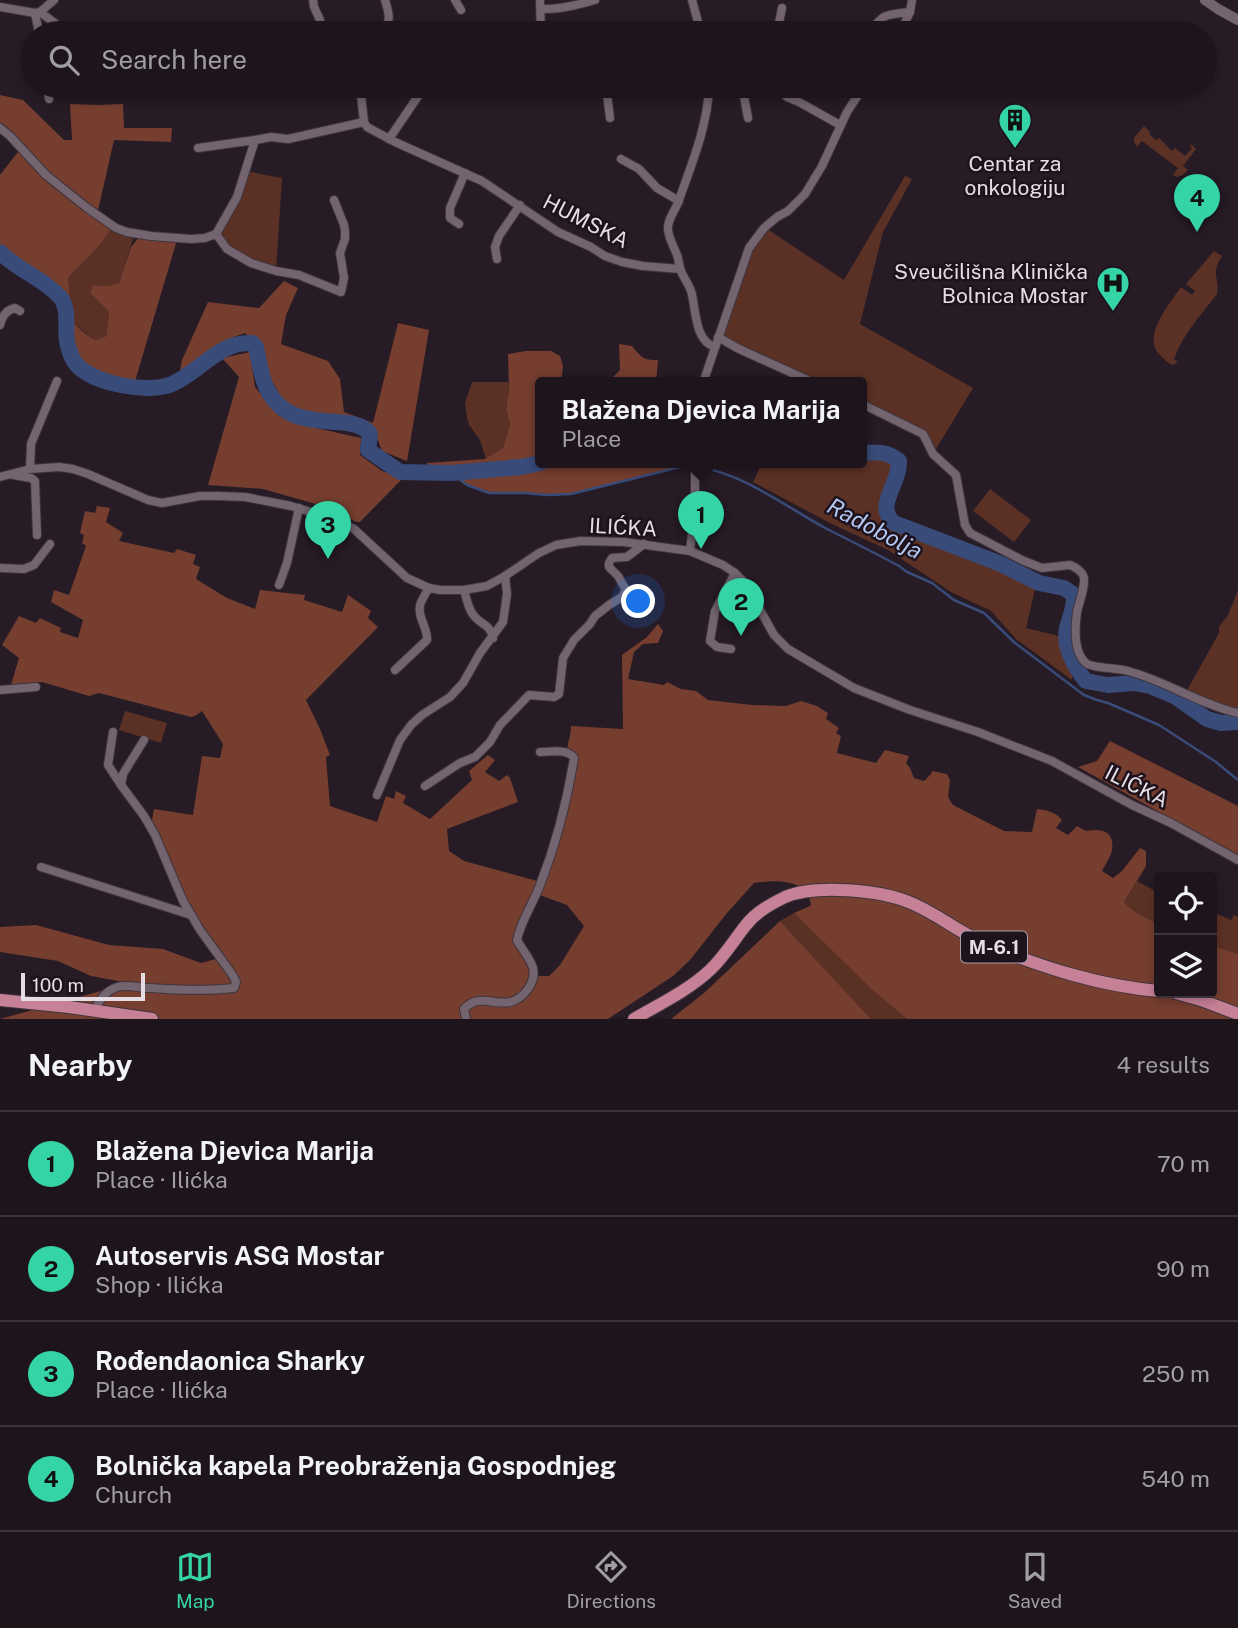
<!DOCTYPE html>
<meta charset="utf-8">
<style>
body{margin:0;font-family:"Public Sans",sans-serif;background:#2a2129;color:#f1f3f6}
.controls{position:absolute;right:21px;bottom:21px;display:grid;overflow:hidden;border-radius:7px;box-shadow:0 4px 10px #0003}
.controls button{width:63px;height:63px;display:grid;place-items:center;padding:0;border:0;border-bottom:2px solid #3b333b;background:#1d141c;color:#f1f3f6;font:35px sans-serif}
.scale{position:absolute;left:21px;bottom:18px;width:124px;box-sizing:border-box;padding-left:7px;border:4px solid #e6dde4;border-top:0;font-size:19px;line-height:24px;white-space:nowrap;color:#e6dde4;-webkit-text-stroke:5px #1e121c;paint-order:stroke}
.you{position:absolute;left:639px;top:602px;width:24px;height:24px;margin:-18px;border:5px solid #fff;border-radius:50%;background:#1a73e8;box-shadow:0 0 0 10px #1a73e833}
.badge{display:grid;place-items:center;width:46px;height:46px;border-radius:50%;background:#35d4a7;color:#111;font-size:23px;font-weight:700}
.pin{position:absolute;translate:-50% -58px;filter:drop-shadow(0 2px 4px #0008)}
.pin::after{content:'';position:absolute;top:37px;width:24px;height:21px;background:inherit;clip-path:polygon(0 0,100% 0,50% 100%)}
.popup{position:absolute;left:535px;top:377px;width:332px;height:91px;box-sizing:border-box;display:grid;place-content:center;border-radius:7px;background:#1d141c;filter:drop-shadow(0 2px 5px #0005);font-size:23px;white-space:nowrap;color:#a09ea3}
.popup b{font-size:26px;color:#f1f3f6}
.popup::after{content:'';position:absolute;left:50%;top:100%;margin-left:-14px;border:14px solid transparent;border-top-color:#1d141c}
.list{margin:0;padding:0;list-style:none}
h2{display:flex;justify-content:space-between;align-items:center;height:91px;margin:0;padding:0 28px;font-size:30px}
h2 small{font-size:23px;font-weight:400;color:#a09ea3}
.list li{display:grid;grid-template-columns:46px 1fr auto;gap:21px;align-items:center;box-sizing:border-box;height:105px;padding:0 28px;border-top:2px solid #3b333b}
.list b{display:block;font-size:26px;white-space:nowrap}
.list p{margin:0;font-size:23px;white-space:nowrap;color:#a09ea3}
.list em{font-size:23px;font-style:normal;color:#a09ea3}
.icon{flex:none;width:38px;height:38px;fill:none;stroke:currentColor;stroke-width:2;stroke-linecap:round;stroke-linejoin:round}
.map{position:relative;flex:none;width:1238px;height:1019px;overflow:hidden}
.search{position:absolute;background:#1d141c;box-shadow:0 4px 10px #0003;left:21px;right:21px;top:21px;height:77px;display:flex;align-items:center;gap:18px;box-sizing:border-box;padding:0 24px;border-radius:38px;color:#a09ea3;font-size:26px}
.sheet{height:511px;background:#1d141c}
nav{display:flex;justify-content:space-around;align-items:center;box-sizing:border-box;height:98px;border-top:2px solid #3b333b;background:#1d141c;font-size:19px;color:#a09ea3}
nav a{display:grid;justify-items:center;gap:4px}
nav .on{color:#35d4a7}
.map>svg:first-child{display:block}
</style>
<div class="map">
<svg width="1238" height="1019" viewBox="0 0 1238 1019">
<rect width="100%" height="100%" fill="#271b26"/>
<g fill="#5b3125">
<polygon points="1144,126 1150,132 1149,134 1156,140 1159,138 1172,151 1175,148 1185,156 1192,148 1190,146 1191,144 1196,149 1183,166 1188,170 1183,175 1177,177 1173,175 1178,168 1142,141 1137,147 1134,142 1134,138"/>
<polygon points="245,171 282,178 276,271 233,252 216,234"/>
<polygon points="905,176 912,179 883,232 860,324 973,388 933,454 925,437 862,404 862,383 814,383 718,337 737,281 764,227 844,280"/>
<path d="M112,227l21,12 -14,44 -12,3 -13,-1 -4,8 19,19 -3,24 -10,4c-17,-10 -22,-17 -31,-34l5,-9 -2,-19c15,-16 33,-31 44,-51z"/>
<path d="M1214,251l8,5c-12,19 -2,21 -5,38 -15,20 -34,39 -43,66l4,1 -4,4c-7,-2 -9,-5 -14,-10 -19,-18 10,-52 21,-68l11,8 3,-4 -9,-7z"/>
<polygon points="472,382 508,382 509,391 506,409 510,424 503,448 486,459 480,440 469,425 467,418 465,403"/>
<polygon points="862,457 889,458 894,463 894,470 881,505 883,518 896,527 1036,585 1026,628 1063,637 1073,669 1072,680 1016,639 991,611 951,592 888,550 832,524 753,482 762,463 862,463"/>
<polygon points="990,489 1031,520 1014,542 973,511"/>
<polygon points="1238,590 1238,713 1185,694 1219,633 1219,627 1228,615"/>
<polygon points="125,711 167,723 161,743 119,730"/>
<path d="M1137,881l20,11 2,-2v34c-13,-6 -25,-11 -35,-22z"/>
<polygon points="1212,912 1231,920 1234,915 1238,917 1238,954 1214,946 1212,943"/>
<polygon points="794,913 872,990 907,1019 871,1019 780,921"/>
</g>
<g fill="#753e2f" fill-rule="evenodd">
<path d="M0,95l23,5 41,40h8l-2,-36 28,1 25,-1 1,24h48l-1,14 -57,-2 -17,75 15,12c-11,20 -29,35 -44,51l2,19 -5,9c9,18 14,25 31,34l10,-4 3,-24 -19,-19 3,-8 14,1 12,-3 12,-36 10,-12 36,5 -44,148c-25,-7 -59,-12 -66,-42 -1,-6 0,-15 -1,-22 0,-8 1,-19 -5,-26 -15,-18 -44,-28 -61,-46v-77l21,-27 -21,-20z"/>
<polygon points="284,281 298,288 286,315 281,344 328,361 340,379 344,412 373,423 398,323 429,330 407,461 382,451 376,435 368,425 342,417 305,413 283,400 269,376 261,347 245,333 231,338 179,377 182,360 208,302 259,308"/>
<path d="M619,344l13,2c10,12 11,14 26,14l-2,23h-49l13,-13z"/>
<polygon points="526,351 551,351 560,356 563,366 561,383 540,383 540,463 695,463 693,466 667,470 571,494 547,495 525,493 489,493 467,485 450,473 428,473 427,463 485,459 503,448 510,424 506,409 509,391 508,354"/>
<polygon points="250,352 255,387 278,415 316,428 361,438 360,455 382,471 403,478 360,522 356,522 326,507 263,489 208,485 239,377 222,358"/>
<path d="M97,506l13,2 -4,14 17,11 -4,8 55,12 3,-4 19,6 -3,9 7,3 -4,12 31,19 28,11 5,-19 45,5 -1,5 38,12 6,-17 23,16 -3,7 10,9 -72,73 14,29 10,26 -4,2 4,49 47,16 9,-26 8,3 2,-8 10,5 -3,7 27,16 42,-39 -3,-9 19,-16 7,5 -10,12 14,9 8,-6 3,3 8,24 -71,27 2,22 15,10 77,21 33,-124 -7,-8c1,-9 4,-15 4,-24l52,3 -1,-74 25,-18 11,-13 5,7 -5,12 -15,1 -9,8 -6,27 36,6 3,-3 14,7 15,2 12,9 44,5 34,1 15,-5 16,5 11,7 -2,6 13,9 -3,5 5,3 -4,17 39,10 9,-13 24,6 -3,7 4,5 4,10 10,3 7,-7 1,-3 15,3 3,6 -2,17 5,8 51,26 28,1 5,-23c9,1 19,3 25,11l-6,8 12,7 9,-9 9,5c14,-3 29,-1 26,19 -1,6 -7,15 -10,21l11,7 9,-7 18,-23 6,3v15l-22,36c10,11 22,16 35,22v69h53v-50l2,3 24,8v65h-331l-35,-29 -78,-77 16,-7 1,-2 -4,-15c-22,-9 -29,-9 -53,-6l-27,30 -37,47 -17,16 -65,43h-608l129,-36 -38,-7 -33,-15 -58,-9v-25l36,-2 73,20 54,4 38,14 15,-4 3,-3 -19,-26 -50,-99 4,-22 39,6 9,-59 18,2 3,-14 -21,-33 -7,5 -4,1 -92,-24 -10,3 -47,-14 -31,3 8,-27 -17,-13 17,-29 17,7 4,-5 21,10 -1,4 18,6 5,-18 -32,-18 3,-12 15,5 17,-49 -4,-3 2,-8 -4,-2 5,-22 10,2zM537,894l30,11 17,21 -24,39 -11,11h-15l-17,-36z"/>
<polygon points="1110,741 1238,806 1238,856 1078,767 1097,761"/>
<polygon points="780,921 871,1019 671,1019 704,993"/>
</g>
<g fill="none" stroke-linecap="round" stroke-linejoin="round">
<path stroke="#394b79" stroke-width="2.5" d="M451,473l16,12 22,8h36l22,2 24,-1 113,-28c50,0 100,40 143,63 24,12 48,24 72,37l8,6 25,11 22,17 30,13 31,30 69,52 13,5 11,3 51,22 57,37 22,18"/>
<g stroke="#394b79" stroke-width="16">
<path d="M0,252c17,18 43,26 60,45 12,14 2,37 9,52 1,4 4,11 7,15 17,20 73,30 96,20 28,-12 47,-43 80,-41l4,4c3,13 5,30 11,42 25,50 85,20 103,45l-2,16 32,22 51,1 70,-6 19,-4"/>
<path d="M862,453c14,-1 25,-2 37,8 1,23 -25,45 -5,62l107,41 38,19 25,5 10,7c1,12 -4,22 -7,33 -4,19 8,40 19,53l22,4 26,-2 16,3 26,11 31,22 14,4 17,-1"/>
</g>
<defs>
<g id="minor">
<polyline points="313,0 314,7 320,20"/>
<polyline points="455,0 461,10"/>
<polyline points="540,0 541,33"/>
<polyline points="692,0 701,33"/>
<polyline points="0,7 35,13 40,12 54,0"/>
<path d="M541,9c18,1 37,-4 54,-9"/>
<polyline points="40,12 68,33"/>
<polyline points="35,13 39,33"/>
<polyline points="847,29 852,33"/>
<polyline points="738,32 738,33"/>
<path d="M382,33c10,-11 7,-20 3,-33"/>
<polyline points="777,33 782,8"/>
<path d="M868,33c17,-20 16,-18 42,-21"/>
<polyline points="900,33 910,12 912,0"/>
<polyline points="47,86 49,99"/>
<polyline points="360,86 364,122 367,127 395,142 482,181 558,232 591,247 605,256 622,262 643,266 680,269"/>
<polyline points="602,86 607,94 610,118"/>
<path d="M709,86c-1,39 -17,77 -30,114 -3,10 -12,19 -11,30 1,9 6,17 9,25 2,5 2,11 4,16 3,8 10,16 11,24 4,16 3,46 23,52"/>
<polyline points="742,86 748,118"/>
<polyline points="784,86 783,93 787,97 799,102 840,125"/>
<polyline points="0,128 10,136 46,175 86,207 116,228 127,232 151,236 191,239 205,238 216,234 227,249 251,263 276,271 299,275 341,292 344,278 340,253 345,239 345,231 344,225 334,200"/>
<polyline points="389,139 425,86"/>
<polyline points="198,148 255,140"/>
<polyline points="621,159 639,169 657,188 679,201"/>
<polyline points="459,224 450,218 450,208 465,173"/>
<polyline points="216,234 237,197 255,140 271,137 288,139 364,122"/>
<polyline points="497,259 495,247 499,236 520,205"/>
<path d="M0,325c2,-9 6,-15 15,-17l5,3"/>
<polyline points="718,337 737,348 814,383"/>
<polyline points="703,383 749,248 764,228 777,217 788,211 805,194 822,166 847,112 864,86"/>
<path d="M862,404l61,30 10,20 23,21 9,50 5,8 54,28 18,7 28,-3c5,2 10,5 13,10 4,8 -4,27 -6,37 -2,15 -4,40 9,51 5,5 32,5 42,8 38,10 71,33 110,42"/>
<polyline points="30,469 31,444 57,381"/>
<polyline points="13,475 31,478 35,481 37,535"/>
<polyline points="0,477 30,469 59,467 73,469 88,474 148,500 162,503 200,496 218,496 245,497 291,506 334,519 354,529 407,578 429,588 440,590 464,590 487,586 505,576 539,553 556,545 568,543 581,541 624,542 690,551 723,565 735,573 745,583 774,635 788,649 854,688 910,710 978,732 1052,761 1132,805 1171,823 1238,860"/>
<polyline points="690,551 695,508 695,463"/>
<polyline points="0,568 24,569 34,565 50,544"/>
<polyline points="279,585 287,563 299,508"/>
<path d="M464,590c3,9 4,20 11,27 8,9 15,7 18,21"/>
<polyline points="731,649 717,647 710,641 715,611 735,573"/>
<path d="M395,670l32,-30c1,-12 -10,-23 -7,-35 2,-6 6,-12 9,-17"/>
<polyline points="0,690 36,687"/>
<polyline points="113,732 108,765 121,785 123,774 144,740"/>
<polyline points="425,786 460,763 475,757 490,742 500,725 529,695 554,697 559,694 563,658 574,640 590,624 595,616 609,605 622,597 626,590 618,576 609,567 609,563 612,558 627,557 644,544"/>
<polyline points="377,795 400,740 411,725 422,715 450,697 463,683 480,653 503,622 507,594 505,576"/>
<polyline points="41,867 191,915"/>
<path d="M95,1011c4,-11 10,-20 22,-24 11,-3 22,1 33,1 27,2 56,3 84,0l2,-6 -4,-8 -32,-44 -17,-29 -28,-66 -11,-19 -23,-31"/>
<path d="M466,1019l-2,-10c20,-22 42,10 64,-20 14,-20 -1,-31 -11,-49 4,-19 16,-36 23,-55 16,-41 27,-84 34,-127 -7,-10 -23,-6 -34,-6"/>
</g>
<polyline id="tertiary" points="1205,0 1218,9 1238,20"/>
<g id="primary">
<polyline points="1176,993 1201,1000 1238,1014"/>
<polyline points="0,1000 69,1007 152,1019"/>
<path d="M634,1019c24,-14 55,-29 76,-49 14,-13 24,-30 36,-45 10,-13 25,-21 39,-28 30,-13 96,-7 126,6 27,11 51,32 79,43 55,22 110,40 169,45"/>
</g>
</defs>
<use href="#minor" stroke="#3f353e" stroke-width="10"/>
<use href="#tertiary" stroke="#3f353e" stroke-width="11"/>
<use href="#primary" stroke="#3f353e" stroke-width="14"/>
<use href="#minor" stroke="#736470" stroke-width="8"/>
<use href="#tertiary" stroke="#736470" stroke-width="10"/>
<use href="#primary" stroke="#c78196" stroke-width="12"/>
</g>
<defs>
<symbol id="building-pin" viewBox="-11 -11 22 30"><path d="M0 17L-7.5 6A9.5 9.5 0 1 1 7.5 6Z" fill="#35d4a7" stroke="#1e121c"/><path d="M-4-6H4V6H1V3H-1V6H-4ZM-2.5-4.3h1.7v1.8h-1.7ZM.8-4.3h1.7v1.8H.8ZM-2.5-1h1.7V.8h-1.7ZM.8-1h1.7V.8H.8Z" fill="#111"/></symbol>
<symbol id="hospital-pin" viewBox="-11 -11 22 30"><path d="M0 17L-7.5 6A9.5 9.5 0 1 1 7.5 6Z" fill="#35d4a7" stroke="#1e121c"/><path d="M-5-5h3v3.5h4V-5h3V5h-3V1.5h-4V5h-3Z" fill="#111"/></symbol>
</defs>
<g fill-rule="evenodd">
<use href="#building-pin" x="996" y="101" width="38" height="52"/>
<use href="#hospital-pin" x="1094" y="264" width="38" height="52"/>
</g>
<g text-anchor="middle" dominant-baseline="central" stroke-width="5" stroke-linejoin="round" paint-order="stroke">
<rect fill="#1e121c" stroke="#aaa0a8" stroke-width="2" x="961" y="931.5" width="66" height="31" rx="5"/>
<g font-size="19" font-weight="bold" fill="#e6dde4">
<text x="994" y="947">M-6.1</text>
</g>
<g font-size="21" fill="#e6dde4" stroke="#1e121c">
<text x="1015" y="163">Centar za<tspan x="1015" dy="24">onkologiju</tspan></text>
<text x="1088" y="271" text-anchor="end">Sveučilišna Klinička<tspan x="1088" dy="24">Bolnica Mostar</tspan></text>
</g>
<g font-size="21" fill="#e6dde4" stroke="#1e121c">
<text transform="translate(586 221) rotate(27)">HUMSKA</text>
<text transform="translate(623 527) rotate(3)">ILIĆKA</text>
<text transform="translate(1137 786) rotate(27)">ILIĆKA</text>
</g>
<g font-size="23" font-style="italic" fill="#b2c6f2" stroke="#1e121c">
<text transform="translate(875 528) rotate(28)">Radobolja</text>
</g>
</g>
</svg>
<div class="controls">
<button><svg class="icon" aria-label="locate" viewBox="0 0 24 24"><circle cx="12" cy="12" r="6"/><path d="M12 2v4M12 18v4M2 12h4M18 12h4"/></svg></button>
<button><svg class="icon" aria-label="layers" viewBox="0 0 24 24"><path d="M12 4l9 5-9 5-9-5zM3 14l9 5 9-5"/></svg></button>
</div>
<div class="scale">100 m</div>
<div class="you"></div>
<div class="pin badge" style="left:701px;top:549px">1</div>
<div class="popup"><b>Blažena Djevica Marija</b>Place</div>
<div class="pin badge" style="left:741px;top:636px">2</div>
<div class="pin badge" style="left:328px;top:559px">3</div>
<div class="pin badge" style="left:1197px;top:232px">4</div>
<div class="search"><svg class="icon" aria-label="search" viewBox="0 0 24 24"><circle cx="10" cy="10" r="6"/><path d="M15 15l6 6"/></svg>Search here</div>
</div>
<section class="sheet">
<h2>Nearby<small>4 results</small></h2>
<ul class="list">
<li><span class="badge">1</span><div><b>Blažena Djevica Marija</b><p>Place · Ilićka</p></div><em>70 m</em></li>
<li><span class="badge">2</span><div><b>Autoservis ASG Mostar</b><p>Shop · Ilićka</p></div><em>90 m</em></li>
<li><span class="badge">3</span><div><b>Rođendaonica Sharky</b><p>Place · Ilićka</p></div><em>250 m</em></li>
<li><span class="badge">4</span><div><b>Bolnička kapela Preobraženja Gospodnjeg</b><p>Church</p></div><em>540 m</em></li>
</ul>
</section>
<nav>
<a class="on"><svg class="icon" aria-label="map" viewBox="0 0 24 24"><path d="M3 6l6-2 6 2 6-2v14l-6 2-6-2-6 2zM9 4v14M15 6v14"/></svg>Map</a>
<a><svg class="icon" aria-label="directions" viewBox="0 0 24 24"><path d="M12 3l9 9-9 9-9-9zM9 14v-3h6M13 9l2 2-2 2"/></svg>Directions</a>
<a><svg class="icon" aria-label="saved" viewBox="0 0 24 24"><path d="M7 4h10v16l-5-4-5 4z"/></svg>Saved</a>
</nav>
